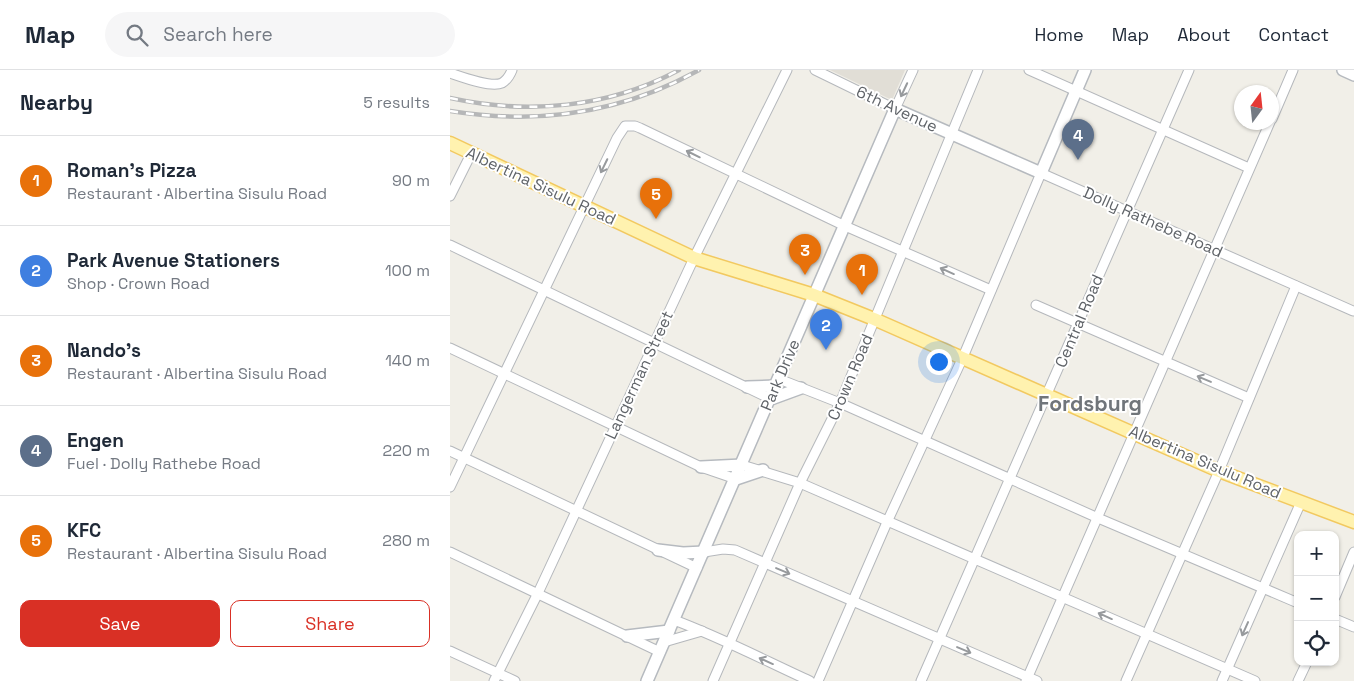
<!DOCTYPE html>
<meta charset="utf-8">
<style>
body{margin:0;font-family:"Space Grotesk",sans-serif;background:#f6f6f7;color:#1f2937}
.controls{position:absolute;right:15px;bottom:15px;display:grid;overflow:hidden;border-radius:10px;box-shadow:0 1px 4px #0004}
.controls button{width:45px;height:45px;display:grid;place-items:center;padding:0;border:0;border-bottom:1px solid #e0e1e3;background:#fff;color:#1f2937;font:25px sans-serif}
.compass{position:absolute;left:784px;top:15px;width:45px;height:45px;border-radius:50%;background:#fff;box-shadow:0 1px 4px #0004;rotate:15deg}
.you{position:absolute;left:488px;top:291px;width:18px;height:18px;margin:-12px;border:4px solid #fff;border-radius:50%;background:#1a73e8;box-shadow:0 0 0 8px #1a73e833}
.badge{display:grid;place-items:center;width:32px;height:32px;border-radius:50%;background:#d93025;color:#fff;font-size:16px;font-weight:700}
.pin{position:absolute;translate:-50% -41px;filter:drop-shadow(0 1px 2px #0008)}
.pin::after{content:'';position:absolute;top:26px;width:18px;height:15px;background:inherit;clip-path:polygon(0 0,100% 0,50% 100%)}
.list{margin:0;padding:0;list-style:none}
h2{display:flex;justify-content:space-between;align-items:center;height:65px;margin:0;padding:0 20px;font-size:21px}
h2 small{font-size:16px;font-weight:400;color:#747a83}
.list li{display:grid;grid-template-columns:32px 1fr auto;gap:15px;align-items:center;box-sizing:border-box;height:90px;padding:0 20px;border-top:1px solid #e0e1e3}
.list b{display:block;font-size:19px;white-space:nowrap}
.list p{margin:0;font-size:16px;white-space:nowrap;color:#747a83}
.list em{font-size:16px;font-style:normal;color:#747a83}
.actions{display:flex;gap:10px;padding:15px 20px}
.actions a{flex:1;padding:11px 0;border:1px solid #d93025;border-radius:10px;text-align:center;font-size:18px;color:#d93025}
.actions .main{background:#d93025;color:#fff}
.icon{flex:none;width:28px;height:28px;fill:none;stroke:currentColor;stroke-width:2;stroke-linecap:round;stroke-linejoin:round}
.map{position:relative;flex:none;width:904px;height:611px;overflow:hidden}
header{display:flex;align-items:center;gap:30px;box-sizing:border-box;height:70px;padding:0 25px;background:#fff;border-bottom:1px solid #e0e1e3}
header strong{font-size:24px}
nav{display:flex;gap:28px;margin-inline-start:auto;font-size:18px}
.search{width:350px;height:45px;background:#f6f6f7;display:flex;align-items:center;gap:12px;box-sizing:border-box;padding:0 18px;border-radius:28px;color:#747a83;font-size:19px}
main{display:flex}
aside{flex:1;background:#fff}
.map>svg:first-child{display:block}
</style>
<header>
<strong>Map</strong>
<div class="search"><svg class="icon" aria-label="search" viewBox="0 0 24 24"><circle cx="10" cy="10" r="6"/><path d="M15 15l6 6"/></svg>Search here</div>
<nav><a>Home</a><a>Map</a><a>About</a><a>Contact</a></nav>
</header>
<main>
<aside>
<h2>Nearby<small>5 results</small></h2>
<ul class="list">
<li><span class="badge" style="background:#e8710a">1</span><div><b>Roman's Pizza</b><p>Restaurant · Albertina Sisulu Road</p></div><em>90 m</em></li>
<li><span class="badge" style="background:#3f7fe0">2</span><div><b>Park Avenue Stationers</b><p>Shop · Crown Road</p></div><em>100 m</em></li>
<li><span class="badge" style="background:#e8710a">3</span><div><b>Nando's</b><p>Restaurant · Albertina Sisulu Road</p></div><em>140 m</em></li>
<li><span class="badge" style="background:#5c6f8a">4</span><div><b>Engen</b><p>Fuel · Dolly Rathebe Road</p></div><em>220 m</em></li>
<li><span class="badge" style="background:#e8710a">5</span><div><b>KFC</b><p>Restaurant · Albertina Sisulu Road</p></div><em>280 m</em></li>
</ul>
<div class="actions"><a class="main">Save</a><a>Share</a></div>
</aside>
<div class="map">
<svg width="904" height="611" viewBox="0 0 904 611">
<rect width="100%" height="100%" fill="#f1efe8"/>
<polygon fill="#e1ded6" points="380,0 455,0 442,30"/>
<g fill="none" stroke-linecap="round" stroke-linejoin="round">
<defs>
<g id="street">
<polyline points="365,0 445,39 463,0"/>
<polyline points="579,0 799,98"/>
<path d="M0,3c12,4 41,15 52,10 5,-3 8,-8 10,-13"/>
<polyline points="822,49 843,0"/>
<polyline points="0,126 21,84"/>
<polyline points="0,175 321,329"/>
<polyline points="586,235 799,328"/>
<polyline points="0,278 251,397 286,409"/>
<polyline points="329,309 390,333 648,448 848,533"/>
<polyline points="0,381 247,498"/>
<polyline points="292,395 350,413 805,611"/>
<polyline points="0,417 167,68 175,56 185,56 190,58 395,156 541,220"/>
<polyline points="0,482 210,582"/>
<polyline points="254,482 273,479 285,480 587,611"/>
<polyline points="885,527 904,482"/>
<polyline points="885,549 904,557"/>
<path d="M224,550c46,17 92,41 136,61"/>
<polyline points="214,572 252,561"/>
<polyline points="0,581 65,611"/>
<polyline points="44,611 88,523 244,188 337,0"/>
<polyline points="263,611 350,413 390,333 528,0"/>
<polyline points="368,611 438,450 513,287 591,103 903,241"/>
<polyline points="471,611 739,0"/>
<polyline points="576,611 820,52"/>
<polyline points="676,611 769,401 846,216"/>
<polyline points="772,611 851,432"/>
<polyline points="848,611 857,592"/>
</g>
<g id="secondary">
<polyline points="893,0 904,5"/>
<polyline points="297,317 325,316"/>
<polyline points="321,329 351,318"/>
<polyline points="251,397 292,395"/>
<polyline points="286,409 313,400"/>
<polyline points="208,480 233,483 254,482"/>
<polyline points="177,566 219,561"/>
<polyline points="197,611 445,39 591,103 635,0"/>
</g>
<polyline id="primary" points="0,73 244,188 364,225 424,249 769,401 904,452"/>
</defs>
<use href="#street" stroke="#b5b8bc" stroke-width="11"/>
<use href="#secondary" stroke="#b6babf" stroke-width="14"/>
<use href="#primary" stroke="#f2c960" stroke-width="15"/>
<use href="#street" stroke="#fff" stroke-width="9"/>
<use href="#secondary" stroke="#fff" stroke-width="11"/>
<use href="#primary" stroke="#fff2af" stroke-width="12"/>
<defs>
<g id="rail">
<path d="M0,28c78,17 158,10 229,-28"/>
<path d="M0,41c87,14 172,2 249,-41"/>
</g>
</defs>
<use href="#rail" stroke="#b6b7b8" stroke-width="4.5"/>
<use href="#rail" stroke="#fff" stroke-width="2.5" stroke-dasharray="8" stroke-linecap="butt"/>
</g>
<defs><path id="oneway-shaft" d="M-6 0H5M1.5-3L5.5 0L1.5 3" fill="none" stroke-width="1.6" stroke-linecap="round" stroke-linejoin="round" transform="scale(1.25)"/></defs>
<g stroke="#979a9d">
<use href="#oneway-shaft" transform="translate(454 20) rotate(115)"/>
<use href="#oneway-shaft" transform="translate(243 84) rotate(-154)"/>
<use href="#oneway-shaft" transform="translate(154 96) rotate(116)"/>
<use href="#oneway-shaft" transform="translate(497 201) rotate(-156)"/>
<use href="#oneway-shaft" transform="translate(754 309) rotate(-157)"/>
<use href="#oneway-shaft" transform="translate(333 501) rotate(23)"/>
<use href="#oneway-shaft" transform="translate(655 546) rotate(-156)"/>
<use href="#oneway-shaft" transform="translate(795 559) rotate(114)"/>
<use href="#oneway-shaft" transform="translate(514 580) rotate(23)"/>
<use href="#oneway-shaft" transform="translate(316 591) rotate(-156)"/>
</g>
<g text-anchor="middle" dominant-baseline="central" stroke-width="4" stroke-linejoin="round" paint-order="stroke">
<g font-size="16" fill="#5f6368" stroke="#fff">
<text transform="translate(447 39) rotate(25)">6th Avenue</text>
<text transform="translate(91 116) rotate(25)">Albertina Sisulu Road</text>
<text transform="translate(703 152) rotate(24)">Dolly Rathebe Road</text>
<text transform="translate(629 251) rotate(-67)">Central Road</text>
<text transform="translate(189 305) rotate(-65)">Langerman Street</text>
<text transform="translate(330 305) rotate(-67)">Park Drive</text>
<text transform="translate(400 307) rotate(-67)">Crown Road</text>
<text transform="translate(755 392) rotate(23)">Albertina Sisulu Road</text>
</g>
<g font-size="21" font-weight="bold" fill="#70757a" stroke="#fff">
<text x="640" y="333">Fordsburg</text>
</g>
</g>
</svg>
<div class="controls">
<button>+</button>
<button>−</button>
<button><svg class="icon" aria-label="locate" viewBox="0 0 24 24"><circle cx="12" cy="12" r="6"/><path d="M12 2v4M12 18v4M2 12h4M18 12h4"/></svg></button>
</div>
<svg class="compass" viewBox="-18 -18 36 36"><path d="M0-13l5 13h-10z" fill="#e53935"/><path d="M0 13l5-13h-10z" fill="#747a83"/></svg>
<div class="you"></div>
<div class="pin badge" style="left:412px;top:225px;background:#e8710a">1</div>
<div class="pin badge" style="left:376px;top:280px;background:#3f7fe0">2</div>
<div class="pin badge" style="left:355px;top:205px;background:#e8710a">3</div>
<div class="pin badge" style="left:628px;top:90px;background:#5c6f8a">4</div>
<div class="pin badge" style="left:206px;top:149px;background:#e8710a">5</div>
</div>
</main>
